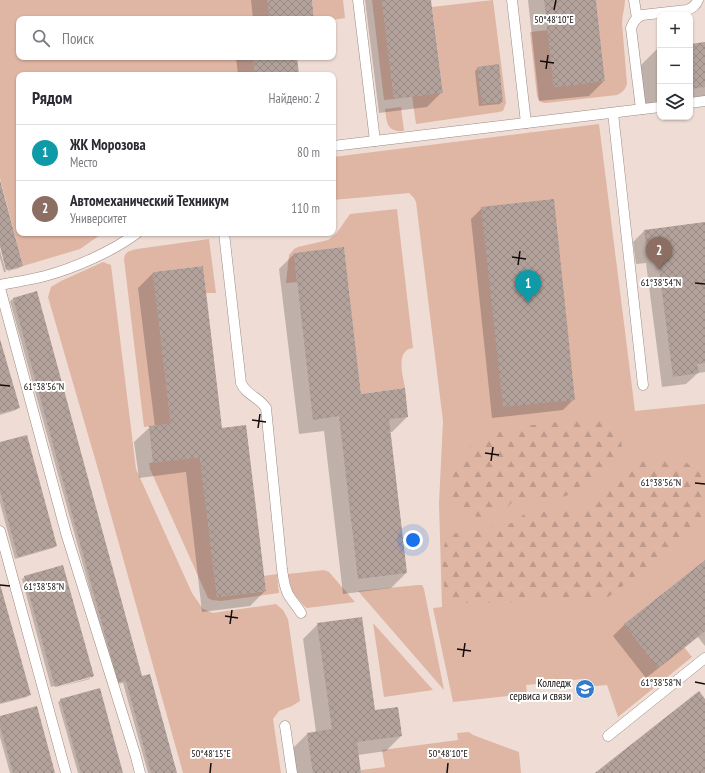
<!DOCTYPE html>
<html lang="ru">
<meta charset="utf-8">
<style>
body{margin:0;font-family:"PT Sans Narrow",sans-serif;background:#f7f7f7;color:#2b2b33}
.controls{position:absolute;right:12px;top:12px;display:grid;overflow:hidden;border-radius:8px;box-shadow:0 1px 3px #0004}
.controls button{width:36px;height:36px;display:grid;place-items:center;padding:0;border:0;border-bottom:1px solid #e1e1e2;background:#fff;color:#2b2b33;font:20px sans-serif}
.you{position:absolute;left:413px;top:540px;width:14px;height:14px;margin:-10px;border:3px solid #fff;border-radius:50%;background:#1a73e8;box-shadow:0 0 0 6px #1a73e833}
.badge{display:grid;place-items:center;width:26px;height:26px;border-radius:50%;background:#317ccd;color:#fff;font-size:13px;font-weight:700}
.pin{position:absolute;translate:-50% -33px;filter:drop-shadow(0 1px 2px #0008)}
.pin::after{content:'';position:absolute;top:21px;width:14px;height:12px;background:inherit;clip-path:polygon(0 0,100% 0,50% 100%)}
.list{margin:0;padding:0;list-style:none}
h2{display:flex;justify-content:space-between;align-items:center;height:52px;margin:0;padding:0 16px;font-size:17px}
h2 small{font-size:13px;font-weight:400;color:#7c7c81}
.list li{display:grid;grid-template-columns:26px 1fr auto;gap:12px;align-items:center;box-sizing:border-box;height:56px;padding:0 16px;border-top:1px solid #e1e1e2}
.list b{display:block;font-size:15px;white-space:nowrap}
.list p{margin:0;font-size:13px;white-space:nowrap;color:#7c7c81}
.list em{font-size:13px;font-style:normal;color:#7c7c81}
.icon{flex:none;width:22px;height:22px;fill:none;stroke:currentColor;stroke-width:2;stroke-linecap:round;stroke-linejoin:round}
.map{position:relative;flex:none;width:705px;height:773px;overflow:hidden}
.search{position:absolute;background:#fff;box-shadow:0 1px 3px #0004;left:16px;top:16px;width:320px;height:44px;display:flex;align-items:center;gap:10px;box-sizing:border-box;padding:0 14px;border-radius:8px;color:#7c7c81;font-size:15px}
.panel{position:absolute;background:#fff;box-shadow:0 1px 3px #0004;left:16px;top:72px;width:320px;height:164px;border-radius:8px}
.map>svg:first-child{display:block}
</style>
<div class="map">
<svg width="705" height="773" viewBox="0 0 705 773">
<defs>
<pattern id="forest-firs" width="22" height="20" patternUnits="userSpaceOnUse"><rect width="22" height="20" fill="#dfb5a4"/><path d="M5 1l3.5 6h-7zM16 11l3.5 6h-7z" fill="#be9a8c"/></pattern>
<pattern id="building-cross-hatch" width="8" height="8" patternUnits="userSpaceOnUse"><rect width="8" height="8" fill="#b3a29b"/><path d="M0 0l8 8M0 8l8-8" fill="none" stroke="#998a84"/></pattern>
</defs>
<rect width="100%" height="100%" fill="#efddd5"/>
<g fill="#dfb5a4">
<polygon points="0,0 267,0 270,17 252,19 19,19 19,57 253,57 255,75 19,75 19,233 103,233 80,249 23,266 0,178"/>
<polygon points="312,0 343,0 345,18 333,20 333,19 314,19"/>
<polygon points="372,0 382,0 394,99 384,100"/>
<polygon points="493,0 506,103 503,111 499,112 416,124 412,96 443,92 432,7"/>
<path d="M596,0h29c0,8 -3,15 -3,23l5,61c-2,6 -4,8 -10,11l-71,8c-5,0 -7,-2 -9,-7l-7,-64 18,-2 6,57 51,-6z"/>
<path d="M401,107l3,24c-17,1 -17,-7 -19,-22z"/>
<polygon points="599,124 635,411 705,404 705,560 624,624 658,667 684,647 692,657 618,717 607,685 584,687 582,679 526,685 527,694 453,702 433,608 442,607 439,503 443,421 416,202 414,198 409,193 333,200 333,157"/>
<path d="M397,209l16,139c-18,2 -10,28 -8,40l-44,6 -17,-146 -50,5 3,29 -11,1 3,-28 5,-6 4,-2 30,-7 8,-6 14,-20z"/>
<path d="M209,239l7,54h-10l-3,-27 -50,6 18,152 -27,3 -20,-168c1,-8 6,-8 13,-10z"/>
<polygon points="103,262 111,265 136,469 192,593 203,609 213,613 276,604 283,610 288,619 300,701 292,706 279,711 273,719 281,773 183,773 100,476 48,297 51,287 61,281"/>
<polygon points="200,457 217,597 266,591 264,576 277,574 279,593 221,601 212,600 208,598 150,469 149,463"/>
<polygon points="324,570 329,572 355,602 307,608 304,606 292,591 288,574"/>
<polygon points="418,585 422,585 424,589 444,690 358,591"/>
<polygon points="373,623 433,690 384,697"/>
<polygon points="469,732 473,735 519,752 521,773 361,773 361,770 385,767 382,750 458,740 457,733"/>
</g>
<g fill="url(#forest-firs)">
<path d="M584,418c8,2 17,3 25,7 13,6 15,22 11,34l-44,33 -16,6 -28,-1 -19,4 -5,6 -6,4 -22,6 -21,-3 -8,-14 -2,-10 4,-14 11,-26 23,-15 32,-8z"/>
<path d="M652,457h9l21,3 23,15v48l-102,78 -147,2 -7,-3 -4,-5c-1,-15 -8,-53 7,-61l65,-12c16,-24 39,-6 60,-13 16,-4 33,-21 45,-32 9,-9 17,-18 30,-20z"/>
</g>
<g fill="#0003">
<polygon points="251,0 311,0 313,19 253,19"/>
<polygon points="365,0 430,0 442,92 427,107 379,113"/>
<polygon points="528,0 595,0 604,81 589,96 539,101"/>
<polygon points="705,43 705,103 690,105 690,45"/>
<polygon points="660,48 660,108 644,110 639,67 657,49"/>
<polygon points="236,57 296,57 298,75 238,75"/>
<polygon points="478,68 502,101 500,104 479,106 475,71"/>
<polygon points="0,182 22,266 19,268 8,271 0,242"/>
<polygon points="482,208 574,399 563,410 492,418 471,219"/>
<polygon points="705,223 705,372 698,373 686,384 662,387 646,263 636,264 633,242 644,231"/>
<polygon points="0,250 6,272 4,272 0,258"/>
<polygon points="294,254 360,395 407,417 392,432 390,432 406,573 391,588 343,594 324,431 299,434 279,269"/>
<polygon points="153,273 221,429 265,591 250,606 202,612 186,472 139,478 134,442 150,427 155,427 138,288"/>
<polygon points="36,292 142,677 176,773 148,773 123,683 116,684 10,301 13,299"/>
<polygon points="0,341 18,408 16,410 0,415"/>
<polygon points="0,443 56,546 53,548 15,559 0,503"/>
<polygon points="705,562 705,646 698,637 646,678 613,636 624,625"/>
<polygon points="25,577 93,676 91,678 91,676 51,687 22,579"/>
<polygon points="0,586 30,694 27,697 0,704"/>
<polygon points="318,624 374,711 401,736 386,751 358,755 360,773 296,773 292,749 307,734 316,732 303,639"/>
<polygon points="90,678 90,679 52,689"/>
<polygon points="61,700 122,773 78,773 58,702"/>
<polygon points="0,717 54,773 10,773 0,737"/>
</g>
<g fill="url(#building-cross-hatch)">
<polygon points="267,0 312,0 314,19 261,19 261,18 270,17"/>
<polygon points="382,0 431,0 443,93 394,99"/>
<polygon points="544,0 596,0 605,81 554,87"/>
<polygon points="705,42 705,87 690,89 690,44"/>
<polygon points="253,57 297,57 299,75 255,75"/>
<polygon points="499,64 503,102 482,104 477,67"/>
<polygon points="0,180 23,266 6,270 0,246"/>
<polygon points="554,199 575,400 503,407 481,207"/>
<polygon points="705,222 705,363 697,364 699,373 673,377 657,253 647,254 644,230"/>
<polygon points="344,247 361,394 405,388 408,417 389,419 407,573 358,579 339,416 313,420 294,253"/>
<polygon points="203,266 222,428 246,425 266,591 217,597 200,457 153,463 149,426 171,424 153,272"/>
<polygon points="37,291 142,676 150,674 177,773 151,773 126,681 118,682 13,298"/>
<polygon points="0,339 20,408 0,413"/>
<polygon points="27,435 57,546 18,557 0,491 0,442"/>
<polygon points="705,560 705,631 658,668 624,624"/>
<polygon points="63,565 94,676 55,687 24,576"/>
<polygon points="0,584 31,695 0,703"/>
<polygon points="362,617 375,710 398,707 402,736 357,742 361,773 313,773 307,733 332,729 317,623"/>
<polygon points="100,688 123,773 81,773 60,699"/>
<polygon points="699,691 705,699 705,773 595,773"/>
<polygon points="37,706 55,773 13,773 0,726 0,716"/>
</g>
<g fill="none" stroke-linecap="round" stroke-linejoin="round">
<defs>
<g id="lane">
<polyline points="358,0 375,141"/>
<polyline points="512,0 526,123"/>
<polyline points="634,0 637,18"/>
<polyline points="690,103 705,101"/>
<path d="M641,109l-10,-81c3,-7 4,-9 11,-13l45,-5c5,-2 9,-4 11,-10"/>
<polyline points="613,113 643,385"/>
<polyline points="333,146 660,107"/>
<path d="M224,233l17,150c5,12 18,14 25,25l16,161c1,8 2,17 6,25 3,6 9,12 13,19"/>
<path d="M0,285c15,-3 30,-5 45,-9 30,-8 68,-25 92,-43"/>
<polyline points="0,288 66,533 136,757 140,773"/>
<polyline points="0,531 66,773"/>
<polyline points="285,726 292,773"/>
<polyline points="608,736 705,658"/>
</g>
</defs>
<use href="#lane" stroke="#9c8b84" stroke-width="11"/>
<use href="#lane" stroke="#fff" stroke-width="10"/>
</g>
<path fill="none" stroke="#120c0a" stroke-width="1.5" d="M554,10l2,-10M540,61l14,2M546,69l2,-14M512,257l14,2M518,265l2,-14M695,283l10,1M0,385l10,1M252,420l14,2M258,428l2,-14M485,453l14,2M491,461l2,-14M695,483l10,1M0,585l10,1M225,616l13,2M230,624l2,-14M457,649l14,2M463,657l2,-14M695,682l10,2M210,773l1,-10M447,773l1,-10"/>
<defs>
<symbol id="university-disc" viewBox="-11 -11 22 22"><circle r="9.5" fill="#317ccd" stroke="#fff"/><path d="M0-5L7-2L0 1L-7-2ZM-4 1L0 2.5L4 1V4Q0 6-4 4Z" fill="#fff"/></symbol>
</defs>
<g fill-rule="evenodd">
<use href="#university-disc" x="574" y="678" width="22" height="22"/>
</g>
<g text-anchor="middle" dominant-baseline="central" stroke-width="4" stroke-linejoin="round" paint-order="stroke">
<g font-size="11" fill="#120c0a" stroke="#fff" text-anchor="end">
<text x="571" y="683">Колледж<tspan x="571" dy="13">сервиса и связи</tspan></text>
</g>
</g>
<g font-size="10" text-anchor="middle" fill="#120c0a" stroke="#fff" stroke-width="4" stroke-linejoin="round" paint-order="stroke">
<text x="554" y="23">50°48'10"E</text>
<text x="661" y="286">61°38'54"N</text>
<text x="44" y="390">61°38'56"N</text>
<text x="661" y="486">61°38'56"N</text>
<text x="44" y="590">61°38'58"N</text>
<text x="661" y="686">61°38'58"N</text>
<text x="211" y="757">50°48'15"E</text>
<text x="448" y="757">50°48'10"E</text>
</g>
</svg>
<div class="controls">
<button>+</button>
<button>−</button>
<button><svg class="icon" aria-label="layers" viewBox="0 0 24 24"><path d="M12 4l9 5-9 5-9-5zM3 14l9 5 9-5"/></svg></button>
</div>
<div class="you"></div>
<div class="pin badge" style="left:528px;top:303px;background:#0f9aa8">1</div>
<div class="pin badge" style="left:659px;top:270px;background:#8d6e63">2</div>
<div class="search"><svg class="icon" aria-label="search" viewBox="0 0 24 24"><circle cx="10" cy="10" r="6"/><path d="M15 15l6 6"/></svg>Поиск</div>
<section class="panel">
<h2>Рядом<small>Найдено: 2</small></h2>
<ul class="list">
<li><span class="badge" style="background:#0f9aa8">1</span><div><b>ЖК Морозова</b><p>Место</p></div><em>80 m</em></li>
<li><span class="badge" style="background:#8d6e63">2</span><div><b>Автомеханический Техникум</b><p>Университет</p></div><em>110 m</em></li>
</ul>
</section>
</div>
